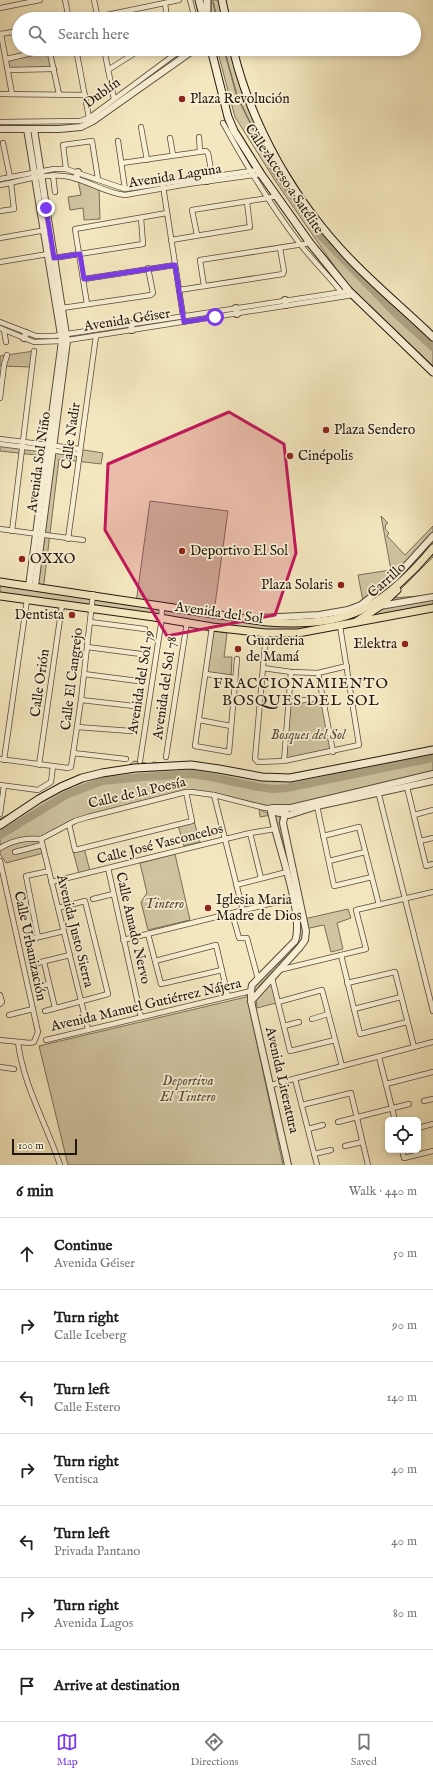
<!DOCTYPE html>
<meta charset="utf-8">
<style>
body{margin:0;font-family:"IM FELL English",serif;background:#f2f2f2;color:#222}
.controls{position:absolute;right:12px;bottom:12px;display:grid;overflow:hidden;border-radius:6px;box-shadow:0 2px 6px #0003}
.controls button{width:36px;height:36px;display:grid;place-items:center;padding:0;border:0;border-bottom:1px solid #e0e0e0;background:#fff;color:#222;font:20px sans-serif}
.scale{position:absolute;left:12px;bottom:10px;width:65px;box-sizing:border-box;padding-left:4px;border:2px solid #23180d;border-top:0;font-size:11px;line-height:14px;white-space:nowrap;color:#23180d;-webkit-text-stroke:3px #f8efd5;paint-order:stroke}
.stop{position:absolute;width:12px;height:12px;margin:-9px;border:3px solid #7c3aed;border-radius:50%;background:#fff}
.stop.end{background:#7c3aed;border-color:#fff;box-shadow:0 1px 4px #0008}
.list{margin:0;padding:0;list-style:none}
h2{display:flex;justify-content:space-between;align-items:center;height:52px;margin:0;padding:0 16px;font-size:17px}
h2 small{font-size:13px;font-weight:400;color:#767676}
.list li{display:grid;grid-template-columns:26px 1fr auto;gap:12px;align-items:center;box-sizing:border-box;height:72px;padding:0 16px;border-top:1px solid #e0e0e0}
.list b{display:block;font-size:15px;white-space:nowrap}
.list p{margin:0;font-size:13px;white-space:nowrap;color:#767676}
.list em{font-size:13px;font-style:normal;color:#767676}
.icon{flex:none;width:22px;height:22px;fill:none;stroke:currentColor;stroke-width:2;stroke-linecap:round;stroke-linejoin:round}
.map{position:relative;flex:none;width:433px;height:1165px;overflow:hidden}
.search{position:absolute;background:#fff;box-shadow:0 2px 6px #0003;left:12px;right:12px;top:12px;height:44px;display:flex;align-items:center;gap:10px;box-sizing:border-box;padding:0 14px;border-radius:22px;color:#767676;font-size:15px}
.sheet{height:556px;background:#fff}
nav{display:flex;justify-content:space-around;align-items:center;box-sizing:border-box;height:56px;border-top:1px solid #e0e0e0;background:#fff;font-size:11px;color:#767676}
nav a{display:grid;justify-items:center;gap:2px}
nav .on{color:#7c3aed}
.map>svg:first-child{display:block}
</style>
<div class="map">
<svg width="433" height="1165" viewBox="0 0 433 1165">
<rect width="100%" height="100%" fill="#f4e7bf"/>
<filter id="stains"><feTurbulence type="fractalNoise" baseFrequency=".005" numOctaves="4"/><feColorMatrix values="0 0 0 0 .2 0 0 0 0 .09 0 0 0 0 .02 0 0 0 .5 -.17"/></filter>
<radialGradient id="worn" r=".72"><stop offset=".6" stop-color="#630" stop-opacity="0"/><stop offset="1" stop-color="#630" stop-opacity=".3"/></radialGradient>
<g fill="#d0c4a1" stroke="#7a6e57">
<polygon points="207,0 222,0 226,19 210,19"/>
<polygon points="217,49 234,49 263,132 328,234 433,337 433,366 346,283 276,182 235,117"/>
<polygon points="49,51 53,68 9,69 7,60"/>
<path d="M29,133h2l34,193 -13,119 51,8 -2,11 -42,-5 -16,132 93,12 14,-102 78,10 -14,101c21,3 43,8 65,9 20,2 66,-10 84,-20l-5,-26 33,-5 -10,-54 7,7 -2,1 -1,5 4,4 -2,3 18,19 28,-29v31l-41,41 41,-3v12l-80,16 -80,9 -273,-38v-9l28,4 17,-133 -45,-5v-12l49,6 13,-104z"/>
<polygon points="78,181 99,189 100,219 84,220 83,208 70,210 68,197 81,195"/>
<polygon points="325,295 326,298 71,338 70,335"/>
<polygon points="34,351 32,367 0,366 0,356"/>
<polygon points="214,631 227,633 224,657 232,657 231,678 207,674"/>
<polygon points="322,698 333,752 284,761 288,702"/>
<polygon points="433,750 433,775 286,809 214,795 186,792 88,817 41,839 44,853 6,863 0,854 0,819 61,787 123,770 134,761 146,763 151,768 153,762 239,773 303,779"/>
<polygon points="433,776 433,779 292,812 280,817 280,824 304,919 348,909 351,918 337,923 343,949 331,952 324,925 305,929 302,940 260,985 249,1000 250,1011 283,1165 68,1165 39,1046 246,997 251,988 299,937 297,920 271,815 260,817 259,809 269,814"/>
<polygon points="194,821 200,842 184,846 178,825"/>
<polygon points="84,848 90,871 79,874 73,851"/>
<polygon points="175,854 190,920 148,930 141,902 147,893 140,863"/>
<polygon points="271,982 276,1003 257,1008 256,998"/>
</g>
<g fill="none" stroke-linecap="round" stroke-linejoin="round">
<g stroke="#766a53" stroke-width="1.5">
<polyline points="213,2 217,19"/>
<polyline points="224,49 237,96 269,161"/>
</g>
<g stroke="#ada182" stroke-width="8">
<polyline points="273,168 321,236 397,315 433,347"/>
<polyline points="0,835 66,795 102,781 144,777 191,774 211,777 258,787 273,789 287,788 433,758"/>
</g>
<defs>
<g id="minor">
<polyline points="65,0 69,19"/>
<polyline points="94,0 98,19"/>
<polyline points="190,0 195,19"/>
<polyline points="165,3 167,19"/>
<polyline points="0,8 40,0"/>
<polyline points="124,12 125,19"/>
<polyline points="97,17 179,0"/>
<polyline points="0,34 19,31"/>
<polyline points="1,34 12,94"/>
<polyline points="49,49 59,94"/>
<polyline points="76,49 89,118"/>
<polyline points="104,49 114,99"/>
<polyline points="6,59 50,49"/>
<polyline points="8,70 54,69"/>
<polyline points="108,70 141,49"/>
<polyline points="0,94 85,95"/>
<polyline points="0,122 80,121 89,118 182,49"/>
<path d="M223,123c23,42 48,83 77,121 13,17 29,32 42,49"/>
<polyline points="141,127 147,160"/>
<polyline points="199,137 200,151"/>
<polyline points="170,138 173,155"/>
<polyline points="118,141 125,189"/>
<polyline points="3,143 10,177"/>
<polyline points="122,163 206,151 208,153 212,175"/>
<polyline points="66,169 63,145 92,141 98,179"/>
<polyline points="53,175 55,192"/>
<polyline points="0,179 54,169 66,169 125,189 258,170"/>
<path d="M0,185c22,-4 47,-13 70,-8 19,4 35,16 55,18l63,-11 73,-10"/>
<polyline points="163,186 184,322"/>
<polyline points="0,211 14,209 11,183"/>
<polyline points="197,235 192,210 268,198 276,196"/>
<polyline points="0,238 46,230"/>
<polyline points="171,240 250,227 247,202"/>
<polyline points="54,258 143,244 141,218"/>
<polyline points="0,262 48,254"/>
<polyline points="84,279 175,265"/>
<polyline points="204,286 200,260 310,243"/>
<polyline points="179,290 283,274 284,271 280,248"/>
<polyline points="87,304 75,229 167,213"/>
<polyline points="62,308 151,295 153,293 148,268"/>
<polyline points="0,322 36,336 54,336 349,291"/>
<polyline points="0,328 34,342 62,341 353,295"/>
<polyline points="4,330 6,342"/>
<polyline points="0,398 4,365 7,355"/>
<polyline points="0,439 80,449"/>
<polyline points="0,444 80,454"/>
<polyline points="0,529 83,540"/>
<polyline points="12,531 34,351"/>
<polyline points="68,539 96,336"/>
<polyline points="90,622 145,629"/>
<polyline points="212,627 195,746 229,752 237,659"/>
<polyline points="266,633 255,759 258,762 284,761 359,745 340,626"/>
<polyline points="87,647 141,654"/>
<polyline points="263,668 291,672 318,673 347,666"/>
<polyline points="318,673 333,752"/>
<polyline points="84,674 138,681"/>
<polyline points="206,674 235,678"/>
<polyline points="81,700 134,706"/>
<polyline points="288,702 322,698"/>
<polyline points="199,720 231,726"/>
<polyline points="77,727 131,731"/>
<polyline points="73,753 126,759"/>
<polyline points="166,757 187,622"/>
<polyline points="0,759 68,768 71,767 81,700 93,594"/>
<polyline points="4,760 27,600"/>
<polyline points="140,761 161,624 162,605"/>
<polyline points="284,761 291,672"/>
<polyline points="39,765 62,605"/>
<polyline points="0,785 38,790 51,782 53,766"/>
<polyline points="407,787 426,866 433,864"/>
<polyline points="378,791 433,1011"/>
<polyline points="214,795 243,911"/>
<polyline points="317,806 334,886 372,877"/>
<polyline points="0,814 4,786"/>
<polyline points="414,815 433,810"/>
<polyline points="69,824 75,850 192,821 186,792"/>
<polyline points="250,833 261,878"/>
<polyline points="323,836 359,827 379,905"/>
<polyline points="41,839 75,821 88,817 186,792 192,792 214,795 265,808 272,808"/>
<polyline points="41,839 88,1029"/>
<polyline points="420,841 433,838"/>
<path d="M0,848c14,-8 24,-10 41,-9"/>
<polyline points="15,852 42,845"/>
<polyline points="0,861 38,1032 34,1042 30,1043 0,1040"/>
<polyline points="329,861 365,852"/>
<polyline points="108,868 141,1017"/>
<polyline points="51,882 250,833 275,829"/>
<polyline points="236,885 287,872"/>
<polyline points="93,899 113,894"/>
<polyline points="232,913 239,938 247,938 258,979"/>
<polyline points="148,934 161,984 222,970"/>
<polyline points="38,937 26,876 49,871"/>
<polyline points="27,940 64,931"/>
<polyline points="123,940 293,898"/>
<polyline points="341,955 360,1034 407,1022"/>
<polyline points="155,961 216,945 228,996"/>
<polyline points="44,962 55,1008"/>
<polyline points="33,964 70,955"/>
<polyline points="279,970 366,949 356,910 433,892"/>
<polyline points="272,978 290,1051 335,1040"/>
<polyline points="347,983 395,972 414,1047"/>
<polyline points="40,986 49,984"/>
<polyline points="0,995 2,1002 0,1004"/>
<polyline points="278,1002 322,990 342,1066"/>
<polyline points="354,1009 401,997"/>
<polyline points="45,1011 108,994 85,901 58,908"/>
<polyline points="9,1015 33,1009"/>
<polyline points="312,1019 328,1014"/>
<polyline points="284,1026 299,1022"/>
<polyline points="46,1040 251,991"/>
<path d="M18,1042c5,43 29,83 42,123"/>
<polyline points="379,1057 395,1120"/>
<polyline points="0,1067 14,1069"/>
<polyline points="295,1079 317,1165"/>
<polyline points="386,1084 433,1072"/>
<polyline points="271,1085 433,1042"/>
<polyline points="424,1101 433,1099"/>
<polyline points="302,1105 351,1093 368,1165"/>
<polyline points="338,1122 409,1104"/>
<polyline points="418,1128 433,1124"/>
<polyline points="308,1129 323,1125"/>
<polyline points="345,1146 362,1142"/>
<polyline points="402,1150 404,1158 433,1151"/>
<polyline points="314,1154 331,1150"/>
</g>
<g id="tertiary">
<polyline points="0,129 59,129 81,127 93,121 195,49"/>
<polyline points="27,129 62,341 29,586"/>
<polyline points="34,129 67,341 35,586"/>
<polyline points="206,176 207,181"/>
<polyline points="76,178 78,172"/>
<polyline points="285,300 286,305"/>
<polyline points="236,308 237,314"/>
<polyline points="131,324 132,330"/>
<polyline points="24,338 26,333"/>
<polyline points="380,606 433,597"/>
<polyline points="260,618 319,615 348,610 361,605 395,578 433,536"/>
<polyline points="271,811 289,815 295,813 317,806 433,781"/>
<polyline points="251,1001 300,947 305,940 306,931 283,823 286,809"/>
<path d="M288,1165l-37,-164v-10l1,-6 43,-44c10,-27 -19,-99 -24,-130l1,-3h19l142,-34"/>
</g>
<g id="secondary">
<polyline points="199,0 204,19"/>
<polyline points="222,0 226,19"/>
<polyline points="205,19 207,13 207,0"/>
<polyline points="211,49 228,117 234,131 261,174 310,243 349,291 433,372"/>
<path d="M233,49c19,79 62,153 118,211 26,27 55,51 82,77"/>
<polyline points="0,825 39,799 61,787 82,778 102,773 135,768 191,765 219,769 262,777 290,778 433,750"/>
</g>
<g id="primary">
<path d="M0,582l267,40c29,2 68,1 94,-12 26,-12 54,-40 72,-62"/>
<polyline points="0,596 154,617 212,627 266,633 298,633 433,608"/>
<polyline points="356,622 380,606 397,590"/>
</g>
</defs>
<use href="#minor" stroke="#574c3a" stroke-width="6"/>
<use href="#tertiary" stroke="#574c3a" stroke-width="8"/>
<use href="#secondary" stroke="#23180d" stroke-width="9"/>
<use href="#primary" stroke="#23180d" stroke-width="9"/>
<use href="#minor" stroke="#f8efd5" stroke-width="4.5"/>
<use href="#tertiary" stroke="#f8efd5" stroke-width="6"/>
<use href="#secondary" stroke="#f8efd5" stroke-width="7"/>
<use href="#primary" stroke="#f4e7bf" stroke-width="7"/>
</g>
<g fill="none" stroke-linecap="round" stroke-linejoin="round">
<polyline stroke="#7c3aed" stroke-width="5" points="46,208 54,258 80,254 84,279 175,265 184,322 215,317"/>
</g>
<path fill="#c2185b" fill-opacity="0.2" stroke="#c2185b" stroke-width="3" stroke-linejoin="round" d="M229,412l55,32 12,109 -21,62 -108,21 -62,-106 3,-66z"/>
<g fill="#8f2418" stroke="#f8efd5" stroke-width="1.5">
<circle cx="182" cy="99" r="4"/>
<circle cx="326" cy="430" r="4"/>
<circle cx="290" cy="456" r="4"/>
<circle cx="182" cy="551" r="4"/>
<circle cx="22" cy="559" r="4"/>
<circle cx="341" cy="585" r="4"/>
<circle cx="72" cy="615" r="4"/>
<circle cx="405" cy="644" r="4"/>
<circle cx="238" cy="649" r="4"/>
<circle cx="208" cy="908" r="4"/>
</g>
<g text-anchor="middle" dominant-baseline="central" stroke-width="3.5" stroke-linejoin="round" paint-order="stroke">
<g font-size="14" fill="#23180d" stroke="#f8efd5">
<text transform="translate(102 93) rotate(-36)">Dublín</text>
<text transform="translate(175 176) rotate(-9)">Avenida Laguna</text>
<text transform="translate(284 179) rotate(56)">Calle Acceso a Satélite</text>
<text transform="translate(127 320) rotate(-9)">Avenida Géiser</text>
<text transform="translate(71 436) rotate(-82)">Calle Nadir</text>
<text transform="translate(39 462) rotate(-82)">Avenida Sol Niño</text>
<text transform="translate(387 580) rotate(-42)">Carrillo</text>
<text transform="translate(219 613) rotate(8)">Avenida del Sol</text>
<text transform="translate(72 679) rotate(-83)">Calle El Cangrejo</text>
<text transform="translate(141 682) rotate(-81)">Avenida del Sol 79</text>
<text transform="translate(40 683) rotate(-82)">Calle Orión</text>
<text transform="translate(165 688) rotate(-82)">Avenida del Sol 78</text>
<text transform="translate(137 793) rotate(-13)">Calle de la Poesía</text>
<text transform="translate(160 844) rotate(-14)">Calle José Vasconcelos</text>
<text transform="translate(133 928) rotate(77)">Calle Amado Nervo</text>
<text transform="translate(75 931) rotate(76)">Avenida Justo Sierra</text>
<text transform="translate(30 946) rotate(78)">Calle Urbanización</text>
<text transform="translate(146 1005) rotate(-13)">Avenida Manuel Gutiérrez Nájera</text>
<text transform="translate(282 1080) rotate(77)">Avenida Literatura</text>
</g>
<g font-size="14" fill="#23180d" stroke="#f8efd5" text-anchor="start">
<text x="190" y="99">Plaza Revolución</text>
<text x="334" y="430">Plaza Sendero</text>
<text x="298" y="456">Cinépolis</text>
<text x="190" y="551">Deportivo El Sol</text>
<text x="30" y="559">OXXO</text>
<text x="333" y="585" text-anchor="end">Plaza Solaris</text>
<text x="64" y="615" text-anchor="end">Dentista</text>
<text x="246" y="641">Guarderia<tspan x="246" dy="16">de Mamá</tspan></text>
<text x="397" y="644" text-anchor="end">Elektra</text>
<text x="216" y="900">Iglesia Maria<tspan x="216" dy="16">Madre de Dios</tspan></text>
</g>
<g font-size="14" font-style="italic" fill="#574c39" stroke="#f8efd5">
<text x="308" y="735">Bosques del Sol</text>
<text x="164" y="904">Tintero</text>
<text x="188" y="1081">Deportiva<tspan x="188" dy="16">El Tintero</tspan></text>
</g>
<g font-size="15" letter-spacing="1" fill="#23180d" stroke="#f8efd5">
<text x="301" y="683">FRACCIONAMIENTO<tspan x="301" dy="17">BOSQUES DEL SOL</tspan></text>
</g>
</g>
<rect width="100%" height="100%" filter="url(#stains)"/>
<rect width="100%" height="100%" fill="url(#worn)"/>
</svg>
<div class="controls">
<button><svg class="icon" aria-label="locate" viewBox="0 0 24 24"><circle cx="12" cy="12" r="6"/><path d="M12 2v4M12 18v4M2 12h4M18 12h4"/></svg></button>
</div>
<div class="scale">100 m</div>
<div class="stop" style="left:215px;top:317px"></div>
<div class="stop end" style="left:46px;top:208px"></div>
<div class="search"><svg class="icon" aria-label="search" viewBox="0 0 24 24"><circle cx="10" cy="10" r="6"/><path d="M15 15l6 6"/></svg>Search here</div>
</div>
<section class="sheet">
<h2>6 min<small>Walk · 440 m</small></h2>
<ul class="list">
<li><svg class="icon" aria-label="ahead" viewBox="0 0 24 24"><path d="M12 20V5M6 11l6-6 6 6"/></svg><div><b>Continue</b><p>Avenida Géiser</p></div><em>50 m</em></li>
<li><svg class="icon" aria-label="right" viewBox="0 0 24 24"><path d="M7 20v-9h11M14 6l5 5-5 5"/></svg><div><b>Turn right</b><p>Calle Iceberg</p></div><em>90 m</em></li>
<li><svg class="icon" aria-label="left" viewBox="0 0 24 24"><path d="M17 20v-9H6M10 6l-5 5 5 5"/></svg><div><b>Turn left</b><p>Calle Estero</p></div><em>140 m</em></li>
<li><svg class="icon" aria-label="right" viewBox="0 0 24 24"><path d="M7 20v-9h11M14 6l5 5-5 5"/></svg><div><b>Turn right</b><p>Ventisca</p></div><em>40 m</em></li>
<li><svg class="icon" aria-label="left" viewBox="0 0 24 24"><path d="M17 20v-9H6M10 6l-5 5 5 5"/></svg><div><b>Turn left</b><p>Privada Pantano</p></div><em>40 m</em></li>
<li><svg class="icon" aria-label="right" viewBox="0 0 24 24"><path d="M7 20v-9h11M14 6l5 5-5 5"/></svg><div><b>Turn right</b><p>Avenida Lagos</p></div><em>80 m</em></li>
<li><svg class="icon" aria-label="arrive" viewBox="0 0 24 24"><path d="M6 21V4h12l-3 4 3 4H6"/></svg><div><b>Arrive at destination</b></div></li>
</ul>
</section>
<nav>
<a class="on"><svg class="icon" aria-label="map" viewBox="0 0 24 24"><path d="M3 6l6-2 6 2 6-2v14l-6 2-6-2-6 2zM9 4v14M15 6v14"/></svg>Map</a>
<a><svg class="icon" aria-label="directions" viewBox="0 0 24 24"><path d="M12 3l9 9-9 9-9-9zM9 14v-3h6M13 9l2 2-2 2"/></svg>Directions</a>
<a><svg class="icon" aria-label="saved" viewBox="0 0 24 24"><path d="M7 4h10v16l-5-4-5 4z"/></svg>Saved</a>
</nav>
